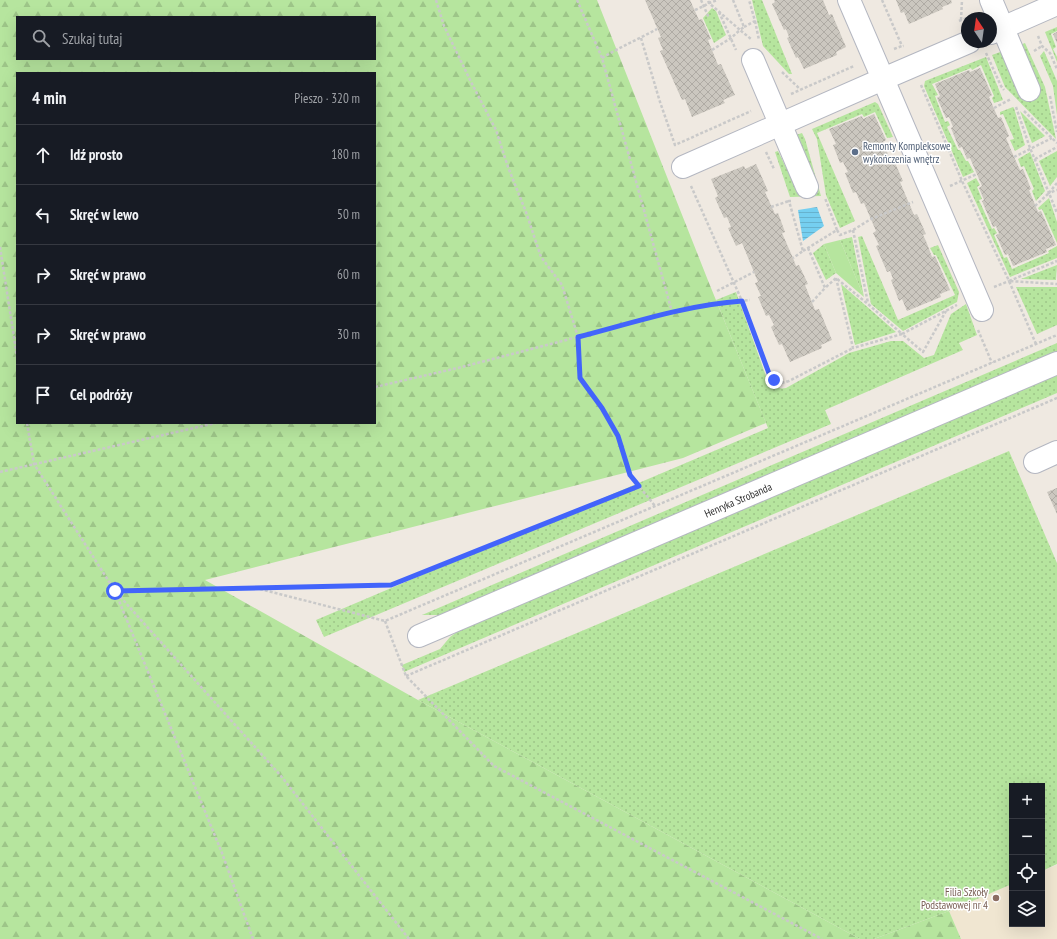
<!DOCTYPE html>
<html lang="pl">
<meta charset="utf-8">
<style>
body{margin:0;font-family:"PT Sans Narrow",sans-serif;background:#242831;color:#f1f3f6}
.controls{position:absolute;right:12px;bottom:12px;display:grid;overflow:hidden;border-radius:0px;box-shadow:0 4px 16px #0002}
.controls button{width:36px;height:36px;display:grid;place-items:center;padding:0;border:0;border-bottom:1px solid #363941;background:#171b24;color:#f1f3f6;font:20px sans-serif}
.compass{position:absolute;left:961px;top:12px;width:36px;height:36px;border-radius:50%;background:#171b24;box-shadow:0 4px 16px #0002;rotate:347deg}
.stop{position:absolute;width:12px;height:12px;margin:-9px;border:3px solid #4264fb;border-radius:50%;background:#fff}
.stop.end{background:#4264fb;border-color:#fff;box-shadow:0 1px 4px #0008}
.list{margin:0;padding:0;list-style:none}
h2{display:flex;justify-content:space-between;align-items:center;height:52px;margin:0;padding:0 16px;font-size:17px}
h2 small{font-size:13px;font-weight:400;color:#9ea1a6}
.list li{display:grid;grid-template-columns:26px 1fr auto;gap:12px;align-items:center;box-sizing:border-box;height:60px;padding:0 16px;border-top:1px solid #363941}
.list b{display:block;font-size:15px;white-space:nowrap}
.list em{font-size:13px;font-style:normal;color:#9ea1a6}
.icon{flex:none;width:22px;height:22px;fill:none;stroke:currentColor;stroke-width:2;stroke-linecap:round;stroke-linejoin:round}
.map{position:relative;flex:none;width:1057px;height:939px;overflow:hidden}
.search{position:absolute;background:#171b24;box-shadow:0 4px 16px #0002;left:16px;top:16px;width:360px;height:44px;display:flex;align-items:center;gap:10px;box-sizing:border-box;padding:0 14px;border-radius:0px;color:#9ea1a6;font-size:15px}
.panel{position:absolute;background:#171b24;box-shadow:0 4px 16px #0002;left:16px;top:72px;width:360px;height:352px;border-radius:0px}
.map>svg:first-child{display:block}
</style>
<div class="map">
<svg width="1057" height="939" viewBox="0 0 1057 939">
<defs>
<pattern id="grass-dots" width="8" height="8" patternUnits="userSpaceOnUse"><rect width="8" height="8" fill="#b6e59e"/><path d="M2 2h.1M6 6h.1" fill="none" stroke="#9dc588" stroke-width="1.8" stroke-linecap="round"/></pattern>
<pattern id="forest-firs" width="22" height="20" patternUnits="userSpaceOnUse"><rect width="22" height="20" fill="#b6e59e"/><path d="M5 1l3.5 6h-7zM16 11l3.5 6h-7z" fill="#9dc588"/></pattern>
<pattern id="water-rules" width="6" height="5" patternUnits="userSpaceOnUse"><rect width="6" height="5" fill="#75cff0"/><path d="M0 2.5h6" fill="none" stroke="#66b2ce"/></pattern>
<pattern id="building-cross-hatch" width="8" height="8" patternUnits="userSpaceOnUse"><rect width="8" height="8" fill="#cbc7bf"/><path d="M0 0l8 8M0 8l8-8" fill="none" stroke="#afaba4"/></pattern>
</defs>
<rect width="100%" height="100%" fill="#efe9e1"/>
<polygon fill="#f0e6d1" points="1057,865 1057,939 961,939 949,911 1012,884 1012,924 1042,924 1042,871"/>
<g fill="url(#grass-dots)">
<polygon points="752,0 762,0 792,74 789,74 763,46"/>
<polygon points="712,8 716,11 726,35 714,43 703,18"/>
<polygon points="1057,27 1057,31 1051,34 1056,47 1053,49 1057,57 1057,62 1045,32"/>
<polygon points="1025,43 1045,87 1056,139 1005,87 992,55"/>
<polygon points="1044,51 1057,81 1057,115 1053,86 1040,56"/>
<polygon points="986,57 1003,100 994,103 992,98 994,96 981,65 972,70 971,68 932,84 938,95 935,96 945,122 948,121 950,125 947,127 958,150 960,150 966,161 968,161 974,172 963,177 924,86 925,81"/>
<polygon points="875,102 878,104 893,137 887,138 875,112 864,117 862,114 817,133 855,221 840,228 826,195 817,139 812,129"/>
<polygon points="1013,107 1014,108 1025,145 1015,151 1010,140 1014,139 1003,114 1000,115 1000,112"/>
<polygon points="1020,111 1045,136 1032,143"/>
<polygon points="802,133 805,139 821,196 790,197 775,152 778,151 799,194 818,187 796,135"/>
<polygon points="1057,151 1057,177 1050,186 1039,161"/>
<polygon points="1030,152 1045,191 1036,201 1032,191 1034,189 1024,166 1021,167 1018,159"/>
<polygon points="976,178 980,185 977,187 982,199 979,200 992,229 994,228 997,233 994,235 1004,258 1007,257 1012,269 1049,253 1048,251 1057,246 1057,258 1010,277 967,183"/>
<polygon points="1049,198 1057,222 1057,243 1042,209 1039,210 1038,208"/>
<polygon points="862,236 898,320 955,295 936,255 934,255 930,248 938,245 959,292 957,302 903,331 871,304 858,237"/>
<polygon points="852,237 864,297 840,240"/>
<polygon points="824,244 836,273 826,280 813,253"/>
<polygon points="1057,265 1056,280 1021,279"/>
<polygon points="841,284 896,332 855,345"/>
<polygon points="1016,287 1057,287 1057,325 1037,334"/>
<path d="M736,292l31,87c7,6 10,11 19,9l63,-35 42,-12h12l21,17 10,-3 17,-41 15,-10 11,31 -18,8 4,7 -138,60 6,14 -507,213 -8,-17 452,-192 -52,-128z"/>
<polygon points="1057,343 1057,353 448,613 439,615 422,615"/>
<polygon points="1056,375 1057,376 1057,393 404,672 402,665 440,649 450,637 457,632 1048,376"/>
<polygon points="1009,451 1057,563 1057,864 1042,871 1042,786 1012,786 1012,884 949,911 874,939 860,939 418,700"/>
</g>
<g fill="url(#forest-firs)" fill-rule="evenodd">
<path d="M0,0h597l112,283 57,140 -83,35 -478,122 213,120 442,239h-860zM17,17h358v42h-358zM17,73h358v350h-358z"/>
<polygon points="949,911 961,939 874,939"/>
</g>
<polygon fill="#b6e59e" points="840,240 864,297 836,273 824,244"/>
<polygon fill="url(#water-rules)" points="817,207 824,226 803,241 798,210"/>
<g fill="url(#building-cross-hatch)">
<polygon points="645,0 690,0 699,20 702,19 711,39 708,40 718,65 721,64 735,95 723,100 725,103 692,117 685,99 682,100 660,51 663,50 658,38 661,37"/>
<polygon points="774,0 823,0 829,15 832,14 846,47 836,52 837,55 804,69 798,57 796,58 787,38 789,37 786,29 784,30 772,4 775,2"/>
<polygon points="896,0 951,0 952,3 942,7 943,9 909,24 904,12 901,13"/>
<polygon points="1057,32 1057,43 1053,34"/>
<polygon points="980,68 992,95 989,97 998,118 1001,117 1009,136 1006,138 1014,157 1020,170 1023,169 1031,189 1029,190 1038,212 1041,211 1056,245 1046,249 1047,252 1013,266 1008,254 1005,255 996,235 999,234 996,226 993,227 982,201 984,200 979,188 982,186 970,158 967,159 962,147 959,148 951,128 953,127 949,117 946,118 937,98 940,96 935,84 969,70 970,72"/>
<polygon points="874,114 886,140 883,142 889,157 893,164 895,163 903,181 900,182 914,215 917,214 926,234 923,235 926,241 932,257 935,256 950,290 940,294 941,297 907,311 902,299 899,301 891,280 893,279 890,271 887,272 876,246 879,245 873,233 876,231 864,203 861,204 856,192 853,193 845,173 848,172 843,162 840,163 833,145 836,144 829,129 862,116 863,119"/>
<polygon points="756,164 768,191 765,192 775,214 778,213 785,232 782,233 793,258 796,266 799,265 808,284 805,285 815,310 819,309 832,340 821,345 822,348 790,362 782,344 779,345 771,327 774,325 769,315 766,316 758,297 761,296 755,283 758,282 742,243 736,246 728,228 731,227 727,217 724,218 715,198 718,196 711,179 744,166 745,169"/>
<polygon points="1057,488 1057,514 1047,492"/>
</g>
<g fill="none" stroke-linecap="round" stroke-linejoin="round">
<defs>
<g id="minor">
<polyline points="849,0 883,79 969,42"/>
<polyline points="991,0 1029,90"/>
<polyline points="991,33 1057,4"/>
<polyline points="753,60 807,187"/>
<polyline points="683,167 883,79 982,310"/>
<polyline points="1035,462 1057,452"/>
<polyline points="419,636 1057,363"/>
</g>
</defs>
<use href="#minor" stroke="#b4b7c1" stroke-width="24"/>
<g stroke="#c9c9c9" stroke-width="2.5" stroke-dasharray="3 2" stroke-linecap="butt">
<polyline points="436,0 444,26 471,82 496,130 508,167 526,212 541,257 562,285 578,337 580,378 602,408 618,436 630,475 655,506"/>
<polyline points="577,0 602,58 672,312"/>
<polyline points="701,0 709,18"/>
<polyline points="733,0 744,27 740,30 751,39"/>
<polyline points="882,0 902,46"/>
<polyline points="695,10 704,6 709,3 708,0"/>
<polyline points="719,12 736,50"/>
<polyline points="961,20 962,0"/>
<polyline points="755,21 759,40"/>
<polyline points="959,21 975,15"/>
<polyline points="744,27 755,21 749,0"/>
<polyline points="1038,36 1042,46 1050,53 1057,69"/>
<polyline points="641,38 660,102 675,145 751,111"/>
<polyline points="894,49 902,46 904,46"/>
<polyline points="712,50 731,38 740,30 709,3 718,0"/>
<polyline points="1034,51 1042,46"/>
<polyline points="986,53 1001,86 1004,90"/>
<path d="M602,58c18,-11 37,-19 55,-29"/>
<polyline points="782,72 800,89"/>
<polyline points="921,85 962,181 1009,281 1057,261"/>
<polyline points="791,94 854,66"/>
<polyline points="1050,96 1057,132"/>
<polyline points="1016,107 1030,148 1049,193 1057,190"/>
<polyline points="994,108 1011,99"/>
<polyline points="1024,111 1057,143"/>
<polyline points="766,152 774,169"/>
<polyline points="1014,157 1052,138"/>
<polyline points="1035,159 1057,147"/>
<polyline points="1057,183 1049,193 1057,213"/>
<path d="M691,186l51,115 28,75c7,8 9,8 19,5l64,-33"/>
<polyline points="950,186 977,174"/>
<polyline points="791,201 789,201 803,251 793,258"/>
<polyline points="1035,206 1049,193"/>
<polyline points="771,207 789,201"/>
<polyline points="837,230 840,235 853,230 871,219 913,202"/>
<polyline points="853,230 868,303"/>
<polyline points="0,247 17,357"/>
<polyline points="808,248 825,288 836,278 868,304 902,334 957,305"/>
<polyline points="803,251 837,230 825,198"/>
<polyline points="836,278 853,348 902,334 923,352 946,311"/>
<polyline points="994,287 1009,281"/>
<polyline points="717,291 754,272"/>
<polyline points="812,302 825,288"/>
<polyline points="978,330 992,363"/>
<polyline points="1036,344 1009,281 1057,284"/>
<polyline points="375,387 462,367 693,307 727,302 750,300"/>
<polyline points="27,423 34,464 115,591 281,776 409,939"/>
<polyline points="0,472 216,423"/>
<polyline points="260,589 385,621 1057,335"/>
<polyline points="385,621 406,676 494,766 822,939"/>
<polyline points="406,676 1057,398"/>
<polyline points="253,939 222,853 115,591 391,585 639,486"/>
</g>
<use href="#minor" stroke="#fff" stroke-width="22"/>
</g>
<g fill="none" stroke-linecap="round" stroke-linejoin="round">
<path stroke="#4264fb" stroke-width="5" d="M115,591l276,-6 248,-99 -9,-11 -12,-39 -16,-28 -22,-30 -2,-41c54,-14 108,-32 164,-36l28,75 4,4"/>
</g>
<circle fill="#5c6f8a" stroke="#fff" stroke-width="1.5" cx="855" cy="152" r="4"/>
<circle fill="#8d6e63" stroke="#fff" stroke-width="1.5" cx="996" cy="898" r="4"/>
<g text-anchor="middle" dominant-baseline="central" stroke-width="3" stroke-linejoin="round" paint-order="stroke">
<g font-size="11" fill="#4e5e75" stroke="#fff" text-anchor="start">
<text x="863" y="146">Remonty Kompleksowe<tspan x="863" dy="13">wykończenia wnętrz</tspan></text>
</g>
<g font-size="11" fill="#2e2e2e" stroke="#fff">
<text transform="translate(738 500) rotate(-23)">Henryka Strobanda</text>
</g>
<g font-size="11" fill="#785e54" stroke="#fff" text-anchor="end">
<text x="988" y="892">Filia Szkoły<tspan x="988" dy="13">Podstawowej nr 4</tspan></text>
</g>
</g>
</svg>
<div class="controls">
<button>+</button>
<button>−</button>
<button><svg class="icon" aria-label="locate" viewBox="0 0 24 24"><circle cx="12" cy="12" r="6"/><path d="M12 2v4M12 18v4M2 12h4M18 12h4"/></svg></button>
<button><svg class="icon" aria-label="layers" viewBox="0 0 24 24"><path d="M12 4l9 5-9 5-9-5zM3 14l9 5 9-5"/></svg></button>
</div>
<svg class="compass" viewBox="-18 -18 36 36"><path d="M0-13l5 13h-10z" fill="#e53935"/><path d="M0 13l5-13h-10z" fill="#9ea1a6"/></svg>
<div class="stop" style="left:115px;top:591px"></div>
<div class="stop end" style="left:774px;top:380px"></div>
<div class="search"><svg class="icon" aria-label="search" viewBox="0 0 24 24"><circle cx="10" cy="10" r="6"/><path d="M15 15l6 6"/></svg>Szukaj tutaj</div>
<section class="panel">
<h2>4 min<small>Pieszo · 320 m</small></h2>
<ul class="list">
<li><svg class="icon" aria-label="ahead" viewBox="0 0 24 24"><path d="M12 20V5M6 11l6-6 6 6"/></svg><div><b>Idź prosto</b></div><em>180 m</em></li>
<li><svg class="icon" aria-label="left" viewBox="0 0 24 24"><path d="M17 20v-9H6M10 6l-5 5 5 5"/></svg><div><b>Skręć w lewo</b></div><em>50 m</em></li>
<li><svg class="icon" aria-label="right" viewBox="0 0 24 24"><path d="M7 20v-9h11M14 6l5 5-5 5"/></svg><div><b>Skręć w prawo</b></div><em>60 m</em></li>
<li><svg class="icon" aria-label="right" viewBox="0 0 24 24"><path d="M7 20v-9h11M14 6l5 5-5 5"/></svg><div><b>Skręć w prawo</b></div><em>30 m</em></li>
<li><svg class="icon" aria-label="arrive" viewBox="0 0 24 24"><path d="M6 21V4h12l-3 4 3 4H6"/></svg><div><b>Cel podróży</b></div></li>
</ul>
</section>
</div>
